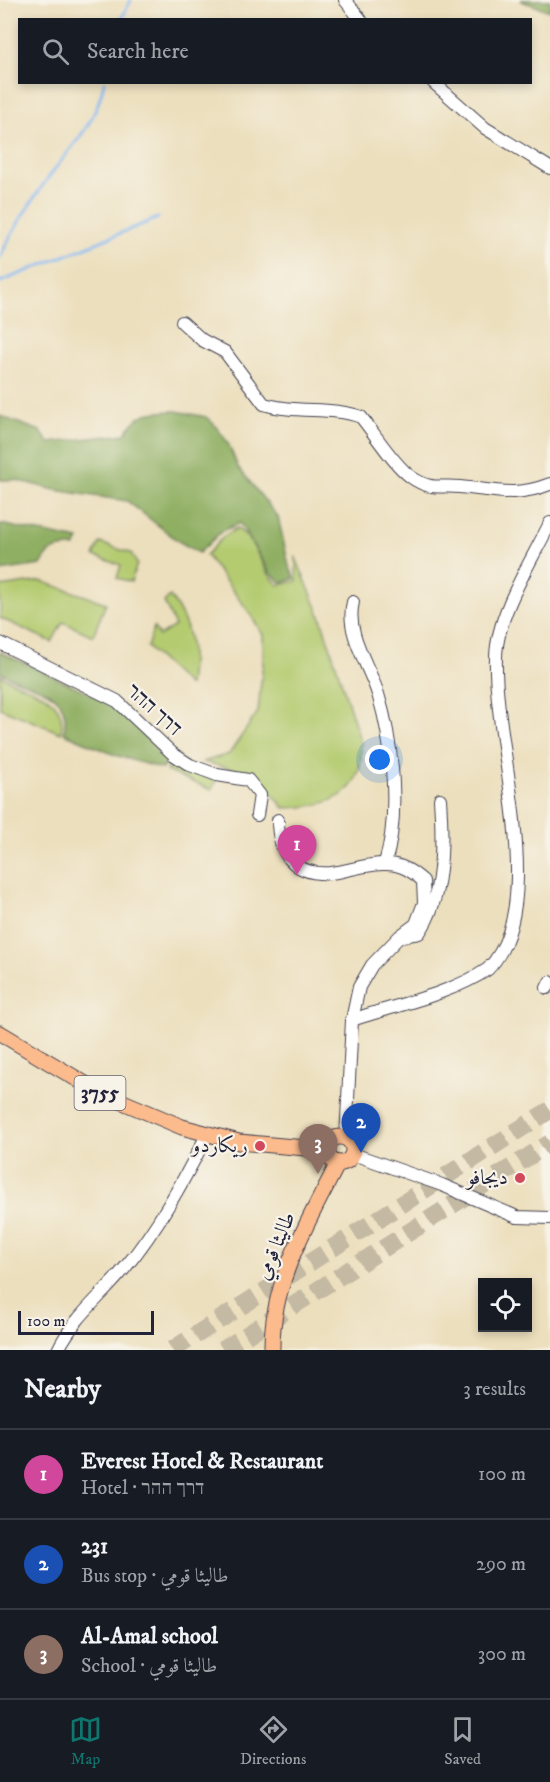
<!DOCTYPE html>
<meta charset="utf-8">
<style>
body{margin:0;font-family:"IM FELL DW Pica",Amiri,"Frank Ruhl Libre",serif;background:#242831;color:#f1f3f6}
.controls{position:absolute;right:18px;bottom:18px;display:grid;overflow:hidden;border-radius:0px;box-shadow:0 3px 9px #0003}
.controls button{width:54px;height:54px;display:grid;place-items:center;padding:0;border:0;border-bottom:2px solid #363941;background:#171b24;color:#f1f3f6;font:30px sans-serif}
.scale{position:absolute;left:18px;bottom:15px;width:136px;box-sizing:border-box;padding-left:6px;border:3px solid #22223b;border-top:0;font-size:16px;line-height:21px;white-space:nowrap;color:#22223b;-webkit-text-stroke:4px #f7f3e8;paint-order:stroke}
.you{position:absolute;left:380px;top:760px;width:21px;height:21px;margin:-15px;border:4px solid #fff;border-radius:50%;background:#1a73e8;box-shadow:0 0 0 9px #1a73e833}
.badge{display:grid;place-items:center;width:39px;height:39px;border-radius:50%;background:#0f766e;color:#fff;font-size:20px;font-weight:700}
.pin{position:absolute;translate:-50% -50px;filter:drop-shadow(0 2px 3px #0008)}
.pin::after{content:'';position:absolute;top:32px;width:21px;height:18px;background:inherit;clip-path:polygon(0 0,100% 0,50% 100%)}
.list{margin:0;padding:0;list-style:none}
h2{display:flex;justify-content:space-between;align-items:center;height:78px;margin:0;padding:0 24px;font-size:26px}
h2 small{font-size:20px;font-weight:400;color:#9ea1a6}
.list li{display:grid;grid-template-columns:39px 1fr auto;gap:18px;align-items:center;box-sizing:border-box;height:90px;padding:0 24px;border-top:2px solid #363941}
.list b{display:block;font-size:22px;white-space:nowrap}
.list p{margin:0;font-size:20px;white-space:nowrap;color:#9ea1a6}
.list em{font-size:20px;font-style:normal;color:#9ea1a6}
.icon{flex:none;width:33px;height:33px;fill:none;stroke:currentColor;stroke-width:2;stroke-linecap:round;stroke-linejoin:round}
.map{position:relative;flex:none;width:550px;height:1350px;overflow:hidden}
.search{position:absolute;background:#171b24;box-shadow:0 3px 9px #0003;left:18px;right:18px;top:18px;height:66px;display:flex;align-items:center;gap:15px;box-sizing:border-box;padding:0 21px;border-radius:0px;color:#9ea1a6;font-size:22px}
.sheet{height:348px;background:#171b24}
nav{display:flex;justify-content:space-around;align-items:center;box-sizing:border-box;height:84px;border-top:2px solid #363941;background:#171b24;font-size:16px;color:#9ea1a6}
nav a{display:grid;justify-items:center;gap:3px}
nav .on{color:#0f766e}
.map>svg:first-child{display:block}
</style>
<div class="map">
<svg width="550" height="1350" viewBox="0 0 550 1350">
<rect width="100%" height="100%" fill="#f7f3e8"/>
<filter id="ink" filterUnits="userSpaceOnUse"><feTurbulence type="fractalNoise" baseFrequency=".0167" numOctaves="2"/><feDisplacementMap in="SourceGraphic" scale="12" xChannelSelector="R" yChannelSelector="G"/><feConvolveMatrix kernelMatrix="1 2 1 2 8 2 1 2 1" color-interpolation-filters="sRGB"/></filter>
<filter id="wash" filterUnits="userSpaceOnUse"><feTurbulence type="fractalNoise" baseFrequency=".008" numOctaves="4" result="noise"/><feDisplacementMap in="SourceGraphic" scale="24" xChannelSelector="R" yChannelSelector="G"/><feGaussianBlur stdDeviation="1.35" result="paint"/><feColorMatrix in="noise" values="0 0 0 0 0 0 0 0 0 0 0 0 0 0 0 0 0 1.4 0 .05"/><feComposite in="paint" operator="in"/></filter>
<g filter="url(#wash)">
<rect width="100%" height="100%" fill="#ecdfbd"/>
<g fill="#b4cb70" stroke="#6b7656" stroke-width="1.5">
<path d="M237,528c20,13 23,42 42,57l18,-4 -2,-25 25,59 41,128c4,53 -31,64 -77,65l-27,-33 -54,-13 26,-8 29,-42 5,-50v-27l-14,-23 -43,-57 18,-19z"/>
<polygon points="100,543 131,553 137,564 131,582 117,578 121,565 94,556"/>
<polygon points="41,581 106,603 93,636 63,622 52,642 0,618 0,587"/>
<path d="M170,596c22,31 24,53 19,90l-42,-39 7,-20 5,9 16,-10 -11,-24z"/>
<path d="M0,675c27,17 68,17 61,58l-61,-25z"/>
<polygon points="176,759 216,780 212,790 166,771"/>
</g>
<g fill="#8faf62" stroke="#58684e" stroke-width="1.5">
<polygon points="521,0 550,0 550,11 521,1"/>
<path d="M176,411l30,6 9,8 13,18 10,24 40,50 11,49 6,12 -13,5 -12,-10 -30,-50 -18,8 -23,22 -21,-12 -51,-40 -72,-11 -39,-10h-16v-64l40,15 9,12 76,-9c15,-24 25,-22 51,-23z"/>
<path d="M0,524l79,16 -4,7c-18,0 -25,1 -34,18l-41,6z"/>
<path d="M0,652l85,39 52,30 36,36 -11,12 -47,-14 -51,-22c9,-46 -33,-43 -64,-61z"/>
</g>
<g fill="none" stroke-linecap="round" stroke-linejoin="round">
<g stroke="#84b8f2" stroke-width="3">
<polyline points="121,20 131,0"/>
<path d="M0,257c14,-29 32,-57 51,-83 24,-32 45,-50 53,-92"/>
<polyline points="0,282 158,218"/>
</g>
</g>
</g>
<g filter="url(#ink)">
<g fill="none" stroke-linecap="round" stroke-linejoin="round">
<g stroke="#c4b9a3" stroke-width="18" stroke-dasharray="18 9" stroke-linecap="butt">
<polyline points="172,1350 550,1110"/>
<polyline points="223,1350 550,1143"/>
</g>
<defs>
<g id="minor">
<polyline points="345,0 361,20"/>
<polyline points="433,82 485,128 550,168"/>
<path d="M182,322l20,18 23,12 39,52c32,10 67,2 97,13 14,17 33,48 50,60 20,14 28,8 49,10 35,3 54,11 90,-3"/>
<path d="M353,602c-8,31 16,63 25,92 15,49 22,121 7,169"/>
<polyline points="0,643 117,701 173,754 190,765 217,775 248,780 260,795 257,815"/>
<path d="M278,820c0,33 16,56 53,53 18,-2 37,-10 55,-9 15,0 26,7 37,17l1,22 -8,21 -16,12 -28,29 -13,22 -7,33 -6,119"/>
<path d="M402,936l17,-3c25,-35 24,-92 21,-134"/>
<polyline points="547,988 550,982"/>
<path d="M352,1020c41,-14 100,-26 136,-51 62,-64 5,-224 8,-312 1,-43 35,-95 54,-134"/>
<polyline points="353,1154 442,1185 517,1217 550,1218"/>
<path d="M58,1350c16,-33 43,-53 66,-81 34,-41 60,-89 84,-136"/>
</g>
<g id="major">
<polyline points="0,1033 97,1091 182,1127 239,1142 328,1150"/>
<circle cx="340" cy="1150" r="13"/>
<path d="M272,1350c-1,-69 36,-127 66,-187"/>
</g>
</defs>
<use href="#minor" stroke="#403e4e" stroke-width="14"/>
<use href="#major" stroke="#403e4e" stroke-width="17"/>
<use href="#minor" stroke="#fff" stroke-width="12"/>
<use href="#major" stroke="#fbbb8d" stroke-width="15"/>
</g>
</g>
<g fill="#d1495b" stroke="#f7f3e8" stroke-width="2">
<circle cx="260" cy="1146" r="6"/>
<circle cx="520" cy="1178" r="6"/>
</g>
<g text-anchor="middle" dominant-baseline="central" stroke-width="4.5" stroke-linejoin="round" paint-order="stroke">
<rect fill="#f7f3e8" stroke="#62616f" stroke-width="1.5" x="74.5" y="1076" width="51" height="34" rx="4.5"/>
<g font-size="20" font-weight="bold" fill="#22223b">
<text x="100" y="1093">3755</text>
</g>
<g font-size="21" fill="#22223b" stroke="#f7f3e8">
<text transform="translate(154 710) rotate(42)">דרך ההר</text>
<text transform="translate(276 1246) rotate(-67)">طاليثا قومي</text>
</g>
<g font-size="21" fill="#22223b" stroke="#f7f3e8" text-anchor="end">
<text x="248" y="1146">ريكاردو</text>
<text x="508" y="1178">ديجافو</text>
</g>
</g>
</svg>
<div class="controls">
<button><svg class="icon" aria-label="locate" viewBox="0 0 24 24"><circle cx="12" cy="12" r="6"/><path d="M12 2v4M12 18v4M2 12h4M18 12h4"/></svg></button>
</div>
<div class="scale">100 m</div>
<div class="you"></div>
<div class="pin badge" style="left:297px;top:875px;background:#d1479c">1</div>
<div class="pin badge" style="left:361px;top:1153px;background:#1a4fb4">2</div>
<div class="pin badge" style="left:318px;top:1174px;background:#8d6e63">3</div>
<div class="search"><svg class="icon" aria-label="search" viewBox="0 0 24 24"><circle cx="10" cy="10" r="6"/><path d="M15 15l6 6"/></svg>Search here</div>
</div>
<section class="sheet">
<h2>Nearby<small>3 results</small></h2>
<ul class="list">
<li><span class="badge" style="background:#d1479c">1</span><div><b>Everest Hotel &amp; Restaurant</b><p>Hotel · דרך ההר</p></div><em>100 m</em></li>
<li><span class="badge" style="background:#1a4fb4">2</span><div><b>231</b><p>Bus stop · طاليثا قومي</p></div><em>290 m</em></li>
<li><span class="badge" style="background:#8d6e63">3</span><div><b>Al-Amal school</b><p>School · طاليثا قومي</p></div><em>300 m</em></li>
</ul>
</section>
<nav>
<a class="on"><svg class="icon" aria-label="map" viewBox="0 0 24 24"><path d="M3 6l6-2 6 2 6-2v14l-6 2-6-2-6 2zM9 4v14M15 6v14"/></svg>Map</a>
<a><svg class="icon" aria-label="directions" viewBox="0 0 24 24"><path d="M12 3l9 9-9 9-9-9zM9 14v-3h6M13 9l2 2-2 2"/></svg>Directions</a>
<a><svg class="icon" aria-label="saved" viewBox="0 0 24 24"><path d="M7 4h10v16l-5-4-5 4z"/></svg>Saved</a>
</nav>
